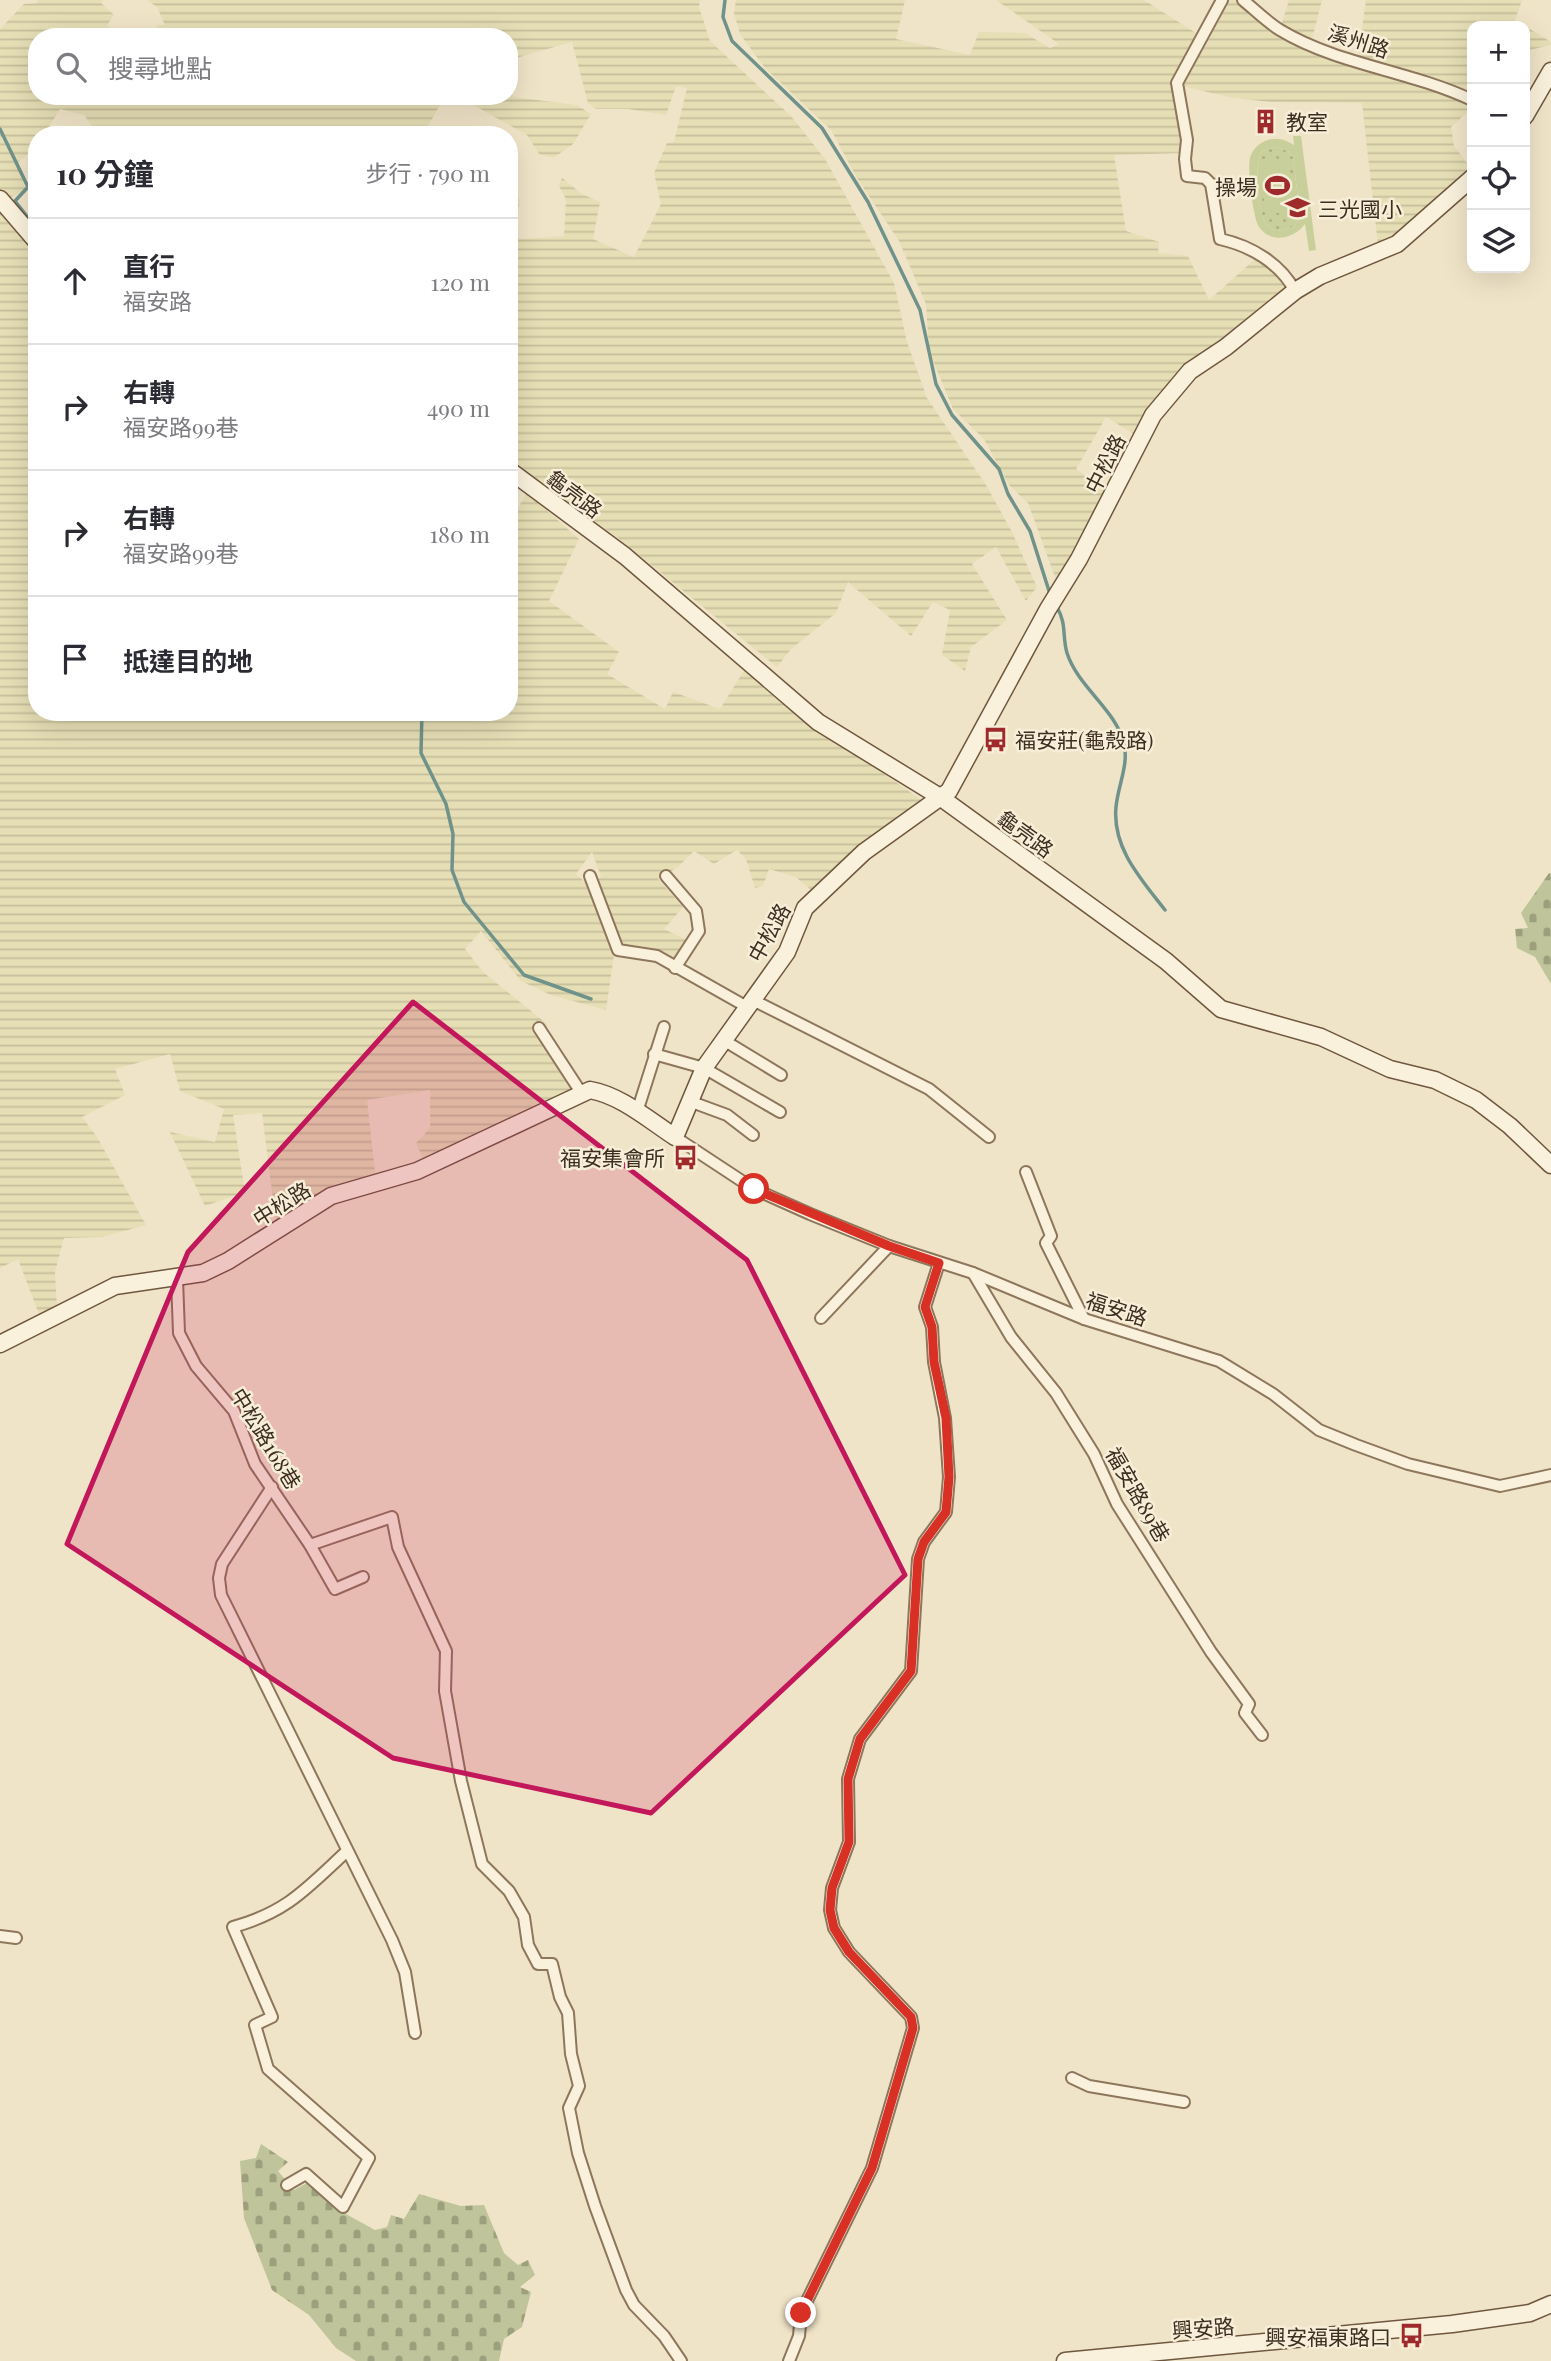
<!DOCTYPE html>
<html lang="zh-TW">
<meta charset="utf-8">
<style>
body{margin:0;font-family:"Playfair Display","Noto Sans TC",serif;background:#f7f7f7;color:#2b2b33}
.controls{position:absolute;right:21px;top:21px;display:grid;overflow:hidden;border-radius:14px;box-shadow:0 7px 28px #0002}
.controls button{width:63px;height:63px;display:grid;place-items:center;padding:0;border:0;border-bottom:2px solid #e1e1e2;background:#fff;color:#2b2b33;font:35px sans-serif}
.stop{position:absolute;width:21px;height:21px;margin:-16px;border:5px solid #d93025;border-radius:50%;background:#fff}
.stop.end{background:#d93025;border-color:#fff;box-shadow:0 2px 7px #0008}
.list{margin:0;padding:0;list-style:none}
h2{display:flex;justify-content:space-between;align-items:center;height:91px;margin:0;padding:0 28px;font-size:30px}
h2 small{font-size:23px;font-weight:400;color:#7c7c81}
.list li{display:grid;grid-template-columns:46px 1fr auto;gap:21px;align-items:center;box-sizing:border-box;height:126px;padding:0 28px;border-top:2px solid #e1e1e2}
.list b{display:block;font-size:26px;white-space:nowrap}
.list p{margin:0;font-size:23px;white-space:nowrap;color:#7c7c81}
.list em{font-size:23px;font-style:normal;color:#7c7c81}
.icon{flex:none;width:38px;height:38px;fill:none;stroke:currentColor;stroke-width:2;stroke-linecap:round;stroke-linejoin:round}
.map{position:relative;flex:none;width:1551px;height:2361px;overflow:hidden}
.search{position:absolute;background:#fff;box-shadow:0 7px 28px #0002;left:28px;top:28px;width:490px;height:77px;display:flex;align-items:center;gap:18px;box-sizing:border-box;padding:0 24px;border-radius:28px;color:#7c7c81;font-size:26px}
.panel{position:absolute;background:#fff;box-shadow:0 7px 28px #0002;left:28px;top:126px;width:490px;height:595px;border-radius:28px}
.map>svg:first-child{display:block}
</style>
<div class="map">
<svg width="1551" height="2361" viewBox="0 0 1551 2361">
<defs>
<pattern id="farmland-rules" width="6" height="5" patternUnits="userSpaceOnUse" patternTransform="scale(1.75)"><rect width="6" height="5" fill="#e6deb5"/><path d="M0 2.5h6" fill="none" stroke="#c6bf9b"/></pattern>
<pattern id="grass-dots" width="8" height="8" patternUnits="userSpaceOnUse" patternTransform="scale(1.75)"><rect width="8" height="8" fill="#c9cf9b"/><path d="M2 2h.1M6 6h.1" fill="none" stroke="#aeb285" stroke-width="1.8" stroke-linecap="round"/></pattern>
<pattern id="cemetery-stones" width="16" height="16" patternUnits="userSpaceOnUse" patternTransform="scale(1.75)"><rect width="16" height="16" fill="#bfc49a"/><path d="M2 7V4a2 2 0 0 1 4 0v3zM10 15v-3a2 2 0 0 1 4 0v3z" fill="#9ca07d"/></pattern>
</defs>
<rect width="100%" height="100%" fill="#f0e4c8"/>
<g fill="url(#farmland-rules)" fill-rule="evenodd">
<polygon points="37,0 103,0 101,3 114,15 107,25 115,32 115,37 37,37 37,96 112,96 151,103 152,96 445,96 423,135 99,135 84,115 60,109 44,135 37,135 34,150 17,163 26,190 7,199 0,192 0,29 24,4 37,3"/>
<polygon points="147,0 700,0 699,7 710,41 791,116 825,159 894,283 907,342 927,398 986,485 1012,532 1037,587 1026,601 996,547 972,564 1007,620 971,647 965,671 942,655 950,610 933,602 911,636 848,582 836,613 791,649 777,667 617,537 509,461 509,196 520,199 514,235 521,239 564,236 566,199 559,186 562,178 582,194 600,202 593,239 634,257 661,204 654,173 667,143 674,142 687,88 676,86 666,115 628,109 596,109 588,103 572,42 509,60 509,37 156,37 157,25 165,25 157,7"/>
<polygon points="736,0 905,0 896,39 970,55 979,32 1025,33 1050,48 1059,44 996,0 1144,0 1196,33 1205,27 1222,0 1243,0 1280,29 1289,0 1322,0 1312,39 1358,58 1366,0 1522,0 1515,20 1525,26 1472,26 1472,108 1451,127 1454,146 1471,168 1379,254 1362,103 1272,102 1233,98 1178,85 1185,153 1114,155 1126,231 1159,242 1158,253 1188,256 1209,300 1262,253 1293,292 1191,366 1139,437 1106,417 1076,469 1104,489 1106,496 1058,585 1028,503 1009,485 984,439 953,409 929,351 926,304 899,241 857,178 831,130 765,68 740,34 734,13"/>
<polygon points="1525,26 1551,42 1551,45 1525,51"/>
<polygon points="509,74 513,97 577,105 591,114 573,144 553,158 539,154 527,135 457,96 509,96"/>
<path d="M0,210l37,42v460h472v-190l18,-29 52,46 -30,62 70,51 -12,22 58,35 8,-17 47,17 25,-40 100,78 81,56 -114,88 -16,-14 -27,-8 -6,17 -8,2 -9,-29 -9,-9 -23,14 -20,-13 -16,16 -20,12 25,28 -19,22 29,14 -20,21 -59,-9 -8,55 -55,-15 -30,-14 -40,-50 -16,18 18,23 64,52v25l29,44 -150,72 -10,-22 14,-15v-38l-63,10 9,81 -51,9 -49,33 -14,-110 -29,2 12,77 -40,14 -35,-74 45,10 9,-33 -44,-18 -10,-37 -55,15 10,26 -43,22 15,20 49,88 -44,12 -38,1 -9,34 2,36 -17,9 -22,-58 -18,9zM592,852l9,24 -5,6 -10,1 -10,-9z"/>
</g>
<path fill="url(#grass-dots)" d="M1277,147l11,4 5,6 7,57 -5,12 -14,5c-6,-1 -11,-2 -15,-7 -8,-11 -12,-62 -4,-73z"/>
<g fill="url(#cemetery-stones)">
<polygon points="1549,873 1551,874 1551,984 1535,957 1517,948 1515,929 1528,928 1521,913"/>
<polygon points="261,2144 288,2162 278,2171 294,2190 307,2183 344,2213 375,2230 387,2227 391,2215 404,2219 419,2194 461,2206 484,2205 504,2253 518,2265 528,2260 535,2275 520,2287 531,2292 522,2327 504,2339 499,2361 356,2361 336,2348 309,2315 272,2290 244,2218 240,2161 256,2158"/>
</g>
<g fill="#c9cf9b" fill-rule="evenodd">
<path d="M1301,136l15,114 -7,1 -4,-27c-11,15 -34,20 -46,3 -6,-9 -12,-59 -9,-69 2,-9 10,-16 18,-18 10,-3 18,0 26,5l-1,-9zM1277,147l11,4 5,6 7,57 -5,12 -14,5c-6,-1 -11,-2 -15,-7 -8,-12 -12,-62 -4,-73z"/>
<polygon points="1288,157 1296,210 1266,215 1259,162"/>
</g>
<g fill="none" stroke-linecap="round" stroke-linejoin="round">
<g stroke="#6f938a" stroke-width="3.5">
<polyline points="725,0 723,17 732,41 822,128 868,202 920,310 936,384 952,415 999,469 1008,494 1030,531 1050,594"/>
<polyline points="0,129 28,187 15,201 37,229"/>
<path d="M1057,607c10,18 5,29 10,46 11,34 48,56 57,90 5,22 -6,42 -8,64 -4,41 25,72 49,103"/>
<polyline points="422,712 421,753 446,804 453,834 452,870 464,902 524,975 591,999"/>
</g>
<defs>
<g id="street">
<path d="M1222,0l-45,83 10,57 -2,19 2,17 18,2 6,6 9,55c31,7 60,24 75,52"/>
<path d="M1243,0c12,10 24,22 37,30 58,35 131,41 192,70"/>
<polyline points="590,876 618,950 657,956 747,1007"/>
<polyline points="666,876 696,911 699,931 675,968"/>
<polyline points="751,999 929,1089 989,1137"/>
<polyline points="539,1028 582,1094"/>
<polyline points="725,1041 781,1075"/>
<polyline points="654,1054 704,1068 780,1112"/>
<polyline points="689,1101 727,1115 753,1135"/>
<polyline points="637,1112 664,1027"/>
<polyline points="675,1137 754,1189 810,1214 889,1246 973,1273 1084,1319 1219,1361 1273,1394 1319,1430 1356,1445 1408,1464 1500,1486 1551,1475"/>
<polyline points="1026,1172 1051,1236 1046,1243 1084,1319"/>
<polyline points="973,1273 1011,1337 1056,1393 1094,1454 1117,1504 1211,1652 1249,1704 1245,1713 1262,1735"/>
<polyline points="177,1279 179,1333 196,1366 234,1411 255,1464 310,1545 392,1517 398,1547 446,1651 445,1691 461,1781 482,1864 509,1891 524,1917 528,1945 538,1964 552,1964 560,1997 568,2013 571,2054 579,2086 569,2108 578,2153 595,2206 626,2290 634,2305 664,2336 681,2361"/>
<polyline points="821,1318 889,1246"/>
<polyline points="272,1487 222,1564 219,1578 221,1595 392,1940 405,1972 415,2033"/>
<polyline points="310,1545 335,1589 363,1577"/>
<polyline points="0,1936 16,1938"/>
<polyline points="1072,2078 1089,2086 1184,2102"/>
<path d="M287,2185l19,-11 37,33 26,-49 -101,-89 -13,-44 17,-8 -39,-90c54,-15 73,-38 113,-75"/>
<polyline points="789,2361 799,2336 801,2313 872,2168 913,2028 911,2017 849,1952 834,1928 830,1910 832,1888 849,1842 848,1779 860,1739 911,1671 918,1559 924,1542 946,1512 949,1477 945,1418 934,1362 932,1327 925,1307 939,1263"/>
</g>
<g id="secondary">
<polyline points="1525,116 1551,71"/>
<polyline points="0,199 37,242"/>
<polyline points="509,470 625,556 818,722 940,797 1166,961 1221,1009 1321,1037 1390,1069 1435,1080 1476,1100 1510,1126 1551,1165"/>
<path d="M0,1344l115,-58 88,-13 25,-12 103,-65 86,-25 173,-81c30,5 59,30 85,47l29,-69 83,-116 18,-44 59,-56 85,-61 99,-182 31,-50 74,-144 37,-44 36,-24 69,-56 25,-15 77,-32 75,-66"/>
<polyline points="1065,2361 1452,2324 1530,2313 1551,2304"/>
</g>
</defs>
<use href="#street" stroke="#8d765c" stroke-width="14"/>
<use href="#secondary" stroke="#6f573f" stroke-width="19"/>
<use href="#street" stroke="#faf1dc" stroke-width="10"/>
<use href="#secondary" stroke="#faf1dc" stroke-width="16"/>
</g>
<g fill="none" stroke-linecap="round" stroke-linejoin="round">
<polyline stroke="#d93025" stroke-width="9" points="754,1189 889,1246 939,1263 925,1307 932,1327 934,1362 946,1418 949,1477 946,1512 924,1542 918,1559 911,1671 860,1739 848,1779 849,1842 832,1888 830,1910 834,1928 849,1952 911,2017 913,2028 872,2168 801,2313"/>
</g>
<path fill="#c2185b" fill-opacity="0.2" stroke="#c2185b" stroke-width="5" stroke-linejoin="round" d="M413,1002l334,258 158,315 -254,238 -258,-55 -326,-214 121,-292z"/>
<defs>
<symbol id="building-bare" viewBox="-9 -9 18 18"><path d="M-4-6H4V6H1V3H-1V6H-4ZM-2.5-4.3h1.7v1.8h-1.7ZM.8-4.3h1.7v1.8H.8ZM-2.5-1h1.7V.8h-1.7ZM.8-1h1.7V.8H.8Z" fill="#9e2a2b" stroke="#f7eed8" stroke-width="2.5" paint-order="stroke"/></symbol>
<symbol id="stadium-bare" viewBox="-9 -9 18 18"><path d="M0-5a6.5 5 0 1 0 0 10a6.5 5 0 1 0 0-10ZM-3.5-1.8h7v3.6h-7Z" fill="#9e2a2b" stroke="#f7eed8" stroke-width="2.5" paint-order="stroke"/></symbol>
<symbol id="school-bare" viewBox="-9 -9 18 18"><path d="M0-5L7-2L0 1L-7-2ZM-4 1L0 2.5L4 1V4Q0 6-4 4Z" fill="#9e2a2b" stroke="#f7eed8" stroke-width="2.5" paint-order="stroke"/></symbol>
<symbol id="bus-bare" viewBox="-9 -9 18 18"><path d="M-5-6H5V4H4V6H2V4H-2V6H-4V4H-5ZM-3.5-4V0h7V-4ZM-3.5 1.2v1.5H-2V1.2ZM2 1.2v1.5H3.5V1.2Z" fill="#9e2a2b" stroke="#f7eed8" stroke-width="2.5" paint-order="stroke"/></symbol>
</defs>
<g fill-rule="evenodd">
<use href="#building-bare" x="1248" y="104" width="35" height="35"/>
<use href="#stadium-bare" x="1260" y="168" width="35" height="35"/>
<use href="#school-bare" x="1280" y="190" width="35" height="35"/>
<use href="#bus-bare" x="978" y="722" width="35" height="35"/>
<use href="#bus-bare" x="668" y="1140" width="35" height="35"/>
<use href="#bus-bare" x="1394" y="2318" width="35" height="35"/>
</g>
<g text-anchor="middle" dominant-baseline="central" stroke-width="5" stroke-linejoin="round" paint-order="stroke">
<g font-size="21" fill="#3d2e20" stroke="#f7eed8">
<text transform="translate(1359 40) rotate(18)">溪州路</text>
<text transform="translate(1104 463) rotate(-63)">中松路</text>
<text transform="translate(575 493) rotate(37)">龜壳路</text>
<text transform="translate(1026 833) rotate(36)">龜壳路</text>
<text transform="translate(768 932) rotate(-61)">中松路</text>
<text transform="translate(281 1203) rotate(-32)">中松路</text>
<text transform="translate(1117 1308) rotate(18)">福安路</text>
<text transform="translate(267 1438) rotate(59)">中松路168巷</text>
<text transform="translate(1139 1494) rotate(60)">福安路89巷</text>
<text transform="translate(1203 2327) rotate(-4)">興安路</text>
</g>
<g font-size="21" fill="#3d2e20" stroke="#f7eed8" text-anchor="start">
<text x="1286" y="121">教室</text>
<text x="1257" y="186" text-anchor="end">操場</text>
<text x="1318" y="208">三光國小</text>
<text x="1015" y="739">福安莊(龜殼路)</text>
<text x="665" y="1157" text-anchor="end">福安集會所</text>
<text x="1391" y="2336" text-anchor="end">興安福東路口</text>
</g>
</g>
</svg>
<div class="controls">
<button>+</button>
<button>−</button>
<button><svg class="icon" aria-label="locate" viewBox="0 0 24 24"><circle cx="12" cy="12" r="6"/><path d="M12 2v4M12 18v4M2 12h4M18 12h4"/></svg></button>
<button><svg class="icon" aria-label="layers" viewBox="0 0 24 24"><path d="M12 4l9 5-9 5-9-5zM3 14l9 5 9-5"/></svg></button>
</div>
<div class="stop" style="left:754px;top:1189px"></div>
<div class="stop end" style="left:801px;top:2313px"></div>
<div class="search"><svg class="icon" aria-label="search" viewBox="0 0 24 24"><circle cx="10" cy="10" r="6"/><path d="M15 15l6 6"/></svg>搜尋地點</div>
<section class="panel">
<h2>10 分鐘<small>步行 · 790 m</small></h2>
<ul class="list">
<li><svg class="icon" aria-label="ahead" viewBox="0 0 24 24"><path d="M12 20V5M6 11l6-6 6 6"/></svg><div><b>直行</b><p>福安路</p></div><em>120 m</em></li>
<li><svg class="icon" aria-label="right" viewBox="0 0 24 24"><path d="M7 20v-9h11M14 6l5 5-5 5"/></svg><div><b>右轉</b><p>福安路99巷</p></div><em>490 m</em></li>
<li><svg class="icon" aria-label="right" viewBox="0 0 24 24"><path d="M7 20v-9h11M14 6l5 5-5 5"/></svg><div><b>右轉</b><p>福安路99巷</p></div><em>180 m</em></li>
<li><svg class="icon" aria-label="arrive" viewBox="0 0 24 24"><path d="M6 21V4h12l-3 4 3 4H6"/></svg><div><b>抵達目的地</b></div></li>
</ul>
</section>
</div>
